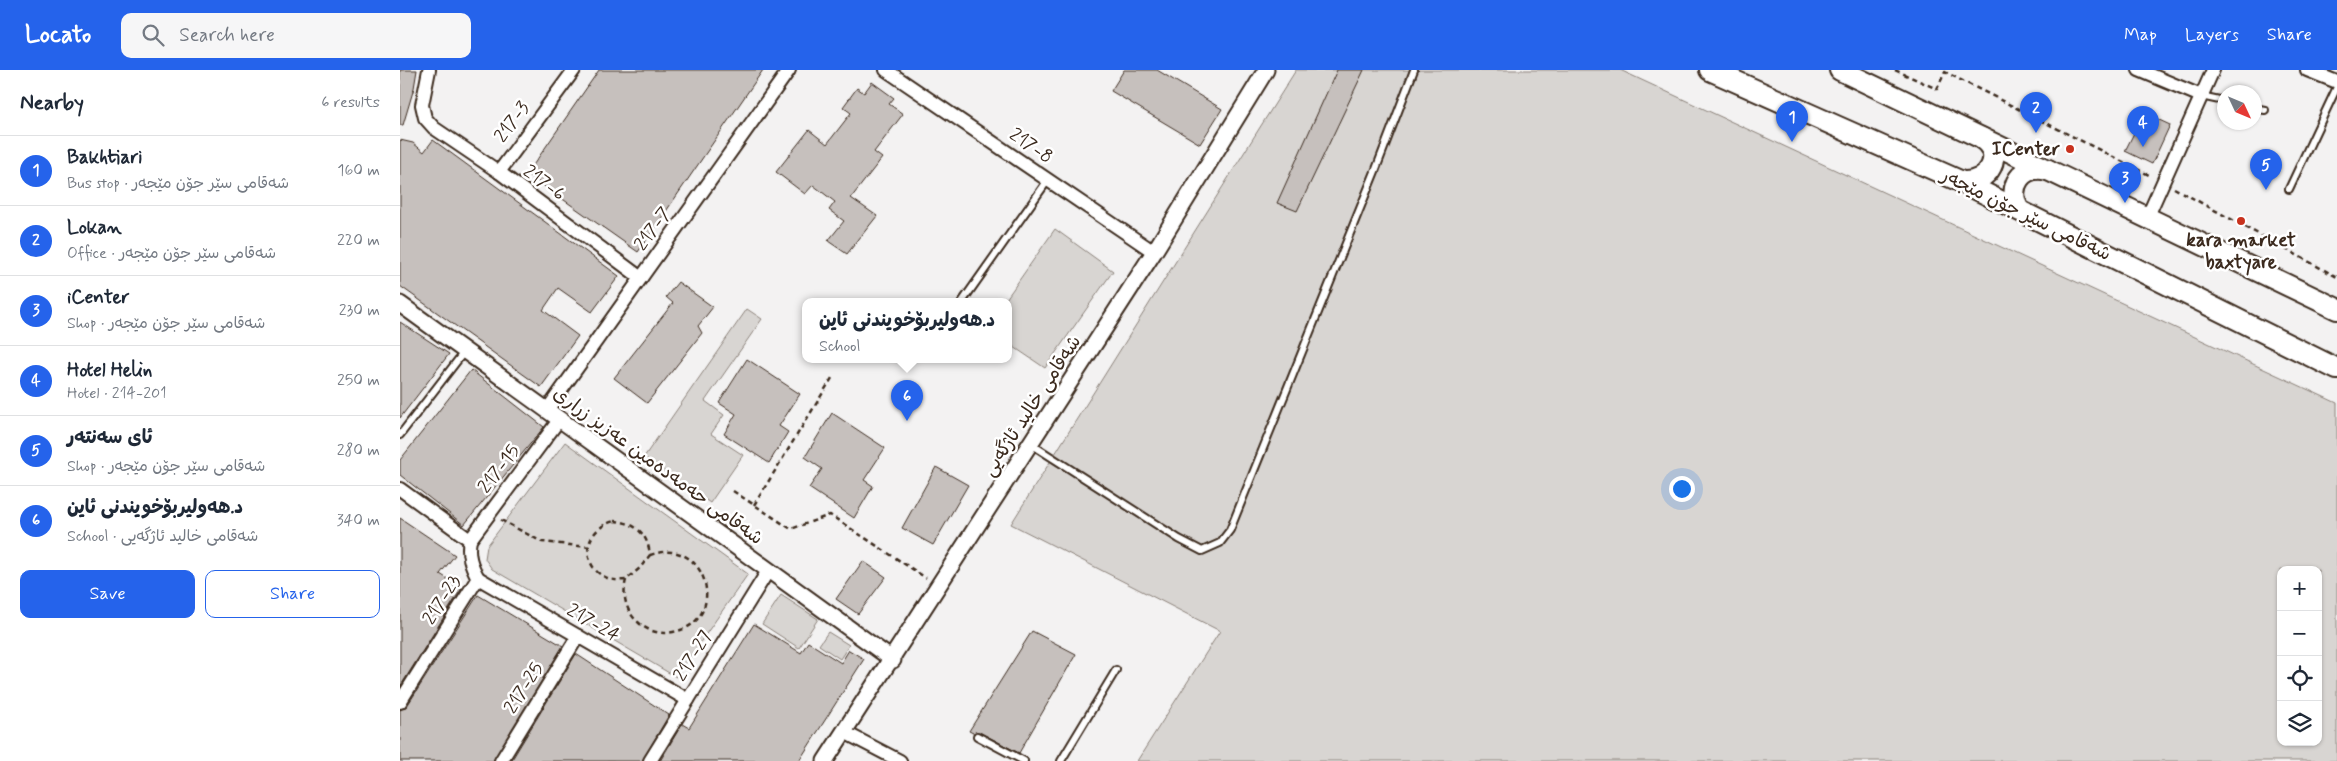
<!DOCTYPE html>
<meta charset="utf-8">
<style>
body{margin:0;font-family:Mynerve,"Playpen Sans Arabic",sans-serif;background:#f6f6f7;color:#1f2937}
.controls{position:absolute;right:15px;bottom:15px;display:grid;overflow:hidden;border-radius:10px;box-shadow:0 1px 4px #0004}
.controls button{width:45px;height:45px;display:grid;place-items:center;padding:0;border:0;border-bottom:1px solid #e0e1e3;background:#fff;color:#1f2937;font:25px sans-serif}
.compass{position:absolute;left:1817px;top:15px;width:45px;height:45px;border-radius:50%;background:#fff;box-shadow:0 1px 4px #0004;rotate:134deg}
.you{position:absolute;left:1281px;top:418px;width:18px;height:18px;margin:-12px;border:4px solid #fff;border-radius:50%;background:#1a73e8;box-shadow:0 0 0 8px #1a73e833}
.badge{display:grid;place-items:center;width:32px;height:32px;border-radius:50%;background:#2563eb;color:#fff;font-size:16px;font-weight:700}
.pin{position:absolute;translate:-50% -41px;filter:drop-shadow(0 1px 2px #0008)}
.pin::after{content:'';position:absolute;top:26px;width:18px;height:15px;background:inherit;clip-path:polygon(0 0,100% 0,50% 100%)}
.popup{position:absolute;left:402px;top:228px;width:210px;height:65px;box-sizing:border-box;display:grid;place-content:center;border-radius:10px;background:#fff;filter:drop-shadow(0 1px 4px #0005);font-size:16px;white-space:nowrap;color:#747a83}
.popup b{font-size:19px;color:#1f2937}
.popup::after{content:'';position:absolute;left:50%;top:100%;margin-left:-10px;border:10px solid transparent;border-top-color:#fff}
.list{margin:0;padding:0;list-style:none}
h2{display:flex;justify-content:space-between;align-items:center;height:65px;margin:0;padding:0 20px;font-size:21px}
h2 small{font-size:16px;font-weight:400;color:#747a83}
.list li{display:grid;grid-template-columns:32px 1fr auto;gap:15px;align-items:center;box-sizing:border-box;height:70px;padding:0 20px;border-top:1px solid #e0e1e3}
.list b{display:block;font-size:19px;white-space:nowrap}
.list p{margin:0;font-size:16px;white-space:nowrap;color:#747a83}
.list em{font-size:16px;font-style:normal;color:#747a83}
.actions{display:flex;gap:10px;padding:15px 20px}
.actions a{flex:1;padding:11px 0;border:1px solid #2563eb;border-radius:10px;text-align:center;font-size:18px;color:#2563eb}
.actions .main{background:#2563eb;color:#fff}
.icon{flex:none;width:28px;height:28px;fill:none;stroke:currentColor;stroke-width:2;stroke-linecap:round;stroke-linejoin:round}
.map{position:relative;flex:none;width:1937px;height:691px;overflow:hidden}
header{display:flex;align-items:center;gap:30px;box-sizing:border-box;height:70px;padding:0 25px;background:#2563eb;color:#fff}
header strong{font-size:24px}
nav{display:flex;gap:28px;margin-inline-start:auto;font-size:18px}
.search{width:350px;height:45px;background:#f6f6f7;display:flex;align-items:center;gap:12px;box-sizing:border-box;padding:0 18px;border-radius:10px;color:#747a83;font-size:19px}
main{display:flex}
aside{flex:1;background:#fff}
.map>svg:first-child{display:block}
</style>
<header>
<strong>Locato</strong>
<div class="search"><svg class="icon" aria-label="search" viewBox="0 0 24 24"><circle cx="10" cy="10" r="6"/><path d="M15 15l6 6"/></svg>Search here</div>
<nav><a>Map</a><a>Layers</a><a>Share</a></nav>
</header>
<main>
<aside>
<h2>Nearby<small>6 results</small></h2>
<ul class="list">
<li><span class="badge">1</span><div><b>Bakhtiari</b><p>Bus stop · شەقامی سێر جۆن مێجەر</p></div><em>160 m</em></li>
<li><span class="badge">2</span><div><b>Lokan</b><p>Office · شەقامی سێر جۆن مێجەر</p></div><em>220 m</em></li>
<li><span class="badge">3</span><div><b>iCenter</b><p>Shop · شەقامی سێر جۆن مێجەر</p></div><em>230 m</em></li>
<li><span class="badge">4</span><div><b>Hotel Helin</b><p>Hotel · 214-201</p></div><em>250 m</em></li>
<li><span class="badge">5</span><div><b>ئای سەنتەر</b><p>Shop · شەقامی سێر جۆن مێجەر</p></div><em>280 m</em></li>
<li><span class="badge">6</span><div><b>د.هه‌ولیربۆخویندنی ئاین</b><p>School · شەقامی خالید ئاژگەیی</p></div><em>340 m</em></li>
</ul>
<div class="actions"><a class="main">Save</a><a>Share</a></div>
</aside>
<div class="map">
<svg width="1937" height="691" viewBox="0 0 1937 691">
<rect width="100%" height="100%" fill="#f3f2f2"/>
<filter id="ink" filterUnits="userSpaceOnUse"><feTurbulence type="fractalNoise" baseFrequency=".02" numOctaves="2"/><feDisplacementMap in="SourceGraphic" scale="10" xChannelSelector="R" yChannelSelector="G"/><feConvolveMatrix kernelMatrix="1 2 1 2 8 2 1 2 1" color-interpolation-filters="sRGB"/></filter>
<g filter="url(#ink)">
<g fill="#d8d5d2" stroke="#8a8078" fill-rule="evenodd">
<path d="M896,0h324l717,333v358h-1200l83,-130 -209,-107zM1881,500h37v172h-37z"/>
<polygon points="655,159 713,201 645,298 608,273 608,232 604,232"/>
<polygon points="347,239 362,249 305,331 324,345 311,364 343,385 310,433 244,387"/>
<polygon points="165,372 348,504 276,607 92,499 85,489 87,476"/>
<polygon points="381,525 418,549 399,578 362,554"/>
<polygon points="428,562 449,575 440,589 419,575"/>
</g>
<g fill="#c6c0bd" stroke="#3b2a1e">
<polygon points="0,0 17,0 14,18 3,55 0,55"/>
<polygon points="199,0 363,0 238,182 127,104"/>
<polygon points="724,0 757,0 822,39 800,74 711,21"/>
<polygon points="937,0 964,0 897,141 877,133"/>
<polygon points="472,12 494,28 489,34 503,44 474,82 482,88 451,128 477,146 447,184 428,171 444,151 429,140 435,132 413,115 405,124 376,102 409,60 427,74 451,43 443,37 457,18 464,23"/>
<polygon points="1744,43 1770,55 1752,94 1725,81"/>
<polygon points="0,70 13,73 24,82 33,70 219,206 192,242 158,218 143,240 178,266 141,317 0,216"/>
<polygon points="278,212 313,237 298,256 302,263 247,333 214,308 273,233 266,227"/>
<polygon points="0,252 49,284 0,348"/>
<polygon points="347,289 400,324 379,356 388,362 369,393 324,364 336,344 319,333"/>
<polygon points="71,300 144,357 64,455 0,405 0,390"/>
<polygon points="432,343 485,378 464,410 473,416 454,448 409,418 422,399 405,387"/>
<polygon points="536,397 568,415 533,475 502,458"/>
<polygon points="0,448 55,485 40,504 62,518 0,617"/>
<polygon points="463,491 486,507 458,544 436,529"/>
<polygon points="78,525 163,576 93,691 0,691 0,640 7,636"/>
<polygon points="354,554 401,583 408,572 441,593 449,580 464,589 399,691 260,691 282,654 289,658"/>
<polygon points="632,561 676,584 619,683 579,662 573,663 569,661"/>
<polygon points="176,584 269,645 242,691 111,691"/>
</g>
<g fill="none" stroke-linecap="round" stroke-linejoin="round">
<defs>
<g id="service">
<polyline points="1801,26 1824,31"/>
<polyline points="1854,38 1865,40"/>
<polyline points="1889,119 1937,17"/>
<polyline points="562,232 648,110"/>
<polyline points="0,365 64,282"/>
<polyline points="631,374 779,469 802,481 820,473 830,460 976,99 1014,0"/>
<polyline points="577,666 624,691"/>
<polyline points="661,691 716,600"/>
</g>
<g id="minor">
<polyline points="29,0 22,35 25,48 34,58 99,102 241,208"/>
<polyline points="486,0 754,182"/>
<polyline points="1739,0 1801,26"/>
<polyline points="1907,0 1937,12"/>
<polyline points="99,102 174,0"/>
<polyline points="1747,148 1813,0"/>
<polyline points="147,340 389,0"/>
<polyline points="0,419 70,470"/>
<polyline points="78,508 288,630"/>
<path d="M78,508c-7,-13 -11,-24 -8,-38l89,-120"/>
<polyline points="0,632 78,508"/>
<polyline points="444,662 500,691"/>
<polyline points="101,691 178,566"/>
<polyline points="250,691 368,501"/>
</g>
<g id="tertiary">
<polyline points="0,234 493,590"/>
<polyline points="425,691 754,182 866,0"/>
</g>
<g id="trunk">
<polyline points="1310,0 1562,112 1937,299"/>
<polyline points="1440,0 1937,239"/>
<path d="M1562,112c27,2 44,-28 19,-44"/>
<path d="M1619,140c-13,-23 3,-47 29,-40"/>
</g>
</defs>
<use href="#service" stroke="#3b2a1e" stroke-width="10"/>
<use href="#minor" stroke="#3b2a1e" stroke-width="16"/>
<use href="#tertiary" stroke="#3b2a1e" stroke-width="19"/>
<use href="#trunk" stroke="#3b2a1e" stroke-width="24"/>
<g stroke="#3b2a1e" stroke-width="2.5" stroke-dasharray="5 4" stroke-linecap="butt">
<polyline points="1495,0 1537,19 1545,2 1751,106"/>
<polyline points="1774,118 1937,207"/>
<polyline points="333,421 391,459 430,445 526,508"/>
<polyline points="354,435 432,308"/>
<polyline points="101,450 142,472 189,477"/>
<path d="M214,451c21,1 34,13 36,34l-10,13 -14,12c-42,5 -53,-47 -12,-59z"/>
<path d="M226,510c-4,15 0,32 12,42 9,9 22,13 35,10 57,-10 35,-98 -23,-77"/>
</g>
<use href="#service" stroke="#fff" stroke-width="6"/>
<use href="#minor" stroke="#fff" stroke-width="12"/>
<use href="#tertiary" stroke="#fff" stroke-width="15"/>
<use href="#trunk" stroke="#fff" stroke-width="20"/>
</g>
</g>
<g fill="#c8321e" stroke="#fff" stroke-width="2">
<circle cx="1670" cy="79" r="5"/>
<circle cx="1841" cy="151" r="5"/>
</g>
<g text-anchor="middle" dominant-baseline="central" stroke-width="5" stroke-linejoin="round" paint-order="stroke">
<g font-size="19" fill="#3b2a1e" stroke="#fff">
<text transform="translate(112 52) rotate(-54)">217-3</text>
<text transform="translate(631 76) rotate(34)">217-8</text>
<text transform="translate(144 113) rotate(36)">217-6</text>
<text transform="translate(1626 145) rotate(26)">شەقامی سێر جۆن مێجەر</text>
<text transform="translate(253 159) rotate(-54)">217-7</text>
<text transform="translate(632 336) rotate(-57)">شەقامی خالید ئاژگەیی</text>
<text transform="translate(258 396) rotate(36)">شەقامی حەمەدەمین عەزیز زراری</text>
<text transform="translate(99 399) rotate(-53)">217-15</text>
<text transform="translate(42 530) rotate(-58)">217-23</text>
<text transform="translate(193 553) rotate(30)">217-24</text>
<text transform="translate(293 586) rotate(-58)">217-27</text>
<text transform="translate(124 618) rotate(-58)">217-25</text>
</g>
<g font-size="19" font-weight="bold" fill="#3b2a1e" stroke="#fff" text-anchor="end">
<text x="1660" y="79">ICenter</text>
<text x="1841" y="170" text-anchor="middle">kara market<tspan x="1841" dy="22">baxtyare</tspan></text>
</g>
</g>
</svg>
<div class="controls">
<button>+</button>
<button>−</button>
<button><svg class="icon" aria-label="locate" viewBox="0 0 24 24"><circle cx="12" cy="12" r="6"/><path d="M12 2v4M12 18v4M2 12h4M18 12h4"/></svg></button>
<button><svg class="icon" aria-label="layers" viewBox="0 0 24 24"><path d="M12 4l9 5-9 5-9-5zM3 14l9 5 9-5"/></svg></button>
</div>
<svg class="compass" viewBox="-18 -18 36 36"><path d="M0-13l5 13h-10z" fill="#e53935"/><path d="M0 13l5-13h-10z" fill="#747a83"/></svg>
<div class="you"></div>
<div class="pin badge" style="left:1392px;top:72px">1</div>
<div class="pin badge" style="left:1636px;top:63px">2</div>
<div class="pin badge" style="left:1725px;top:133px">3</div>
<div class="pin badge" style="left:1743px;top:77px">4</div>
<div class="pin badge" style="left:1866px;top:120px">5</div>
<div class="pin badge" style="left:507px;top:351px">6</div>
<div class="popup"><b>د.هه‌ولیربۆخویندنی ئاین</b>School</div>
</div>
</main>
